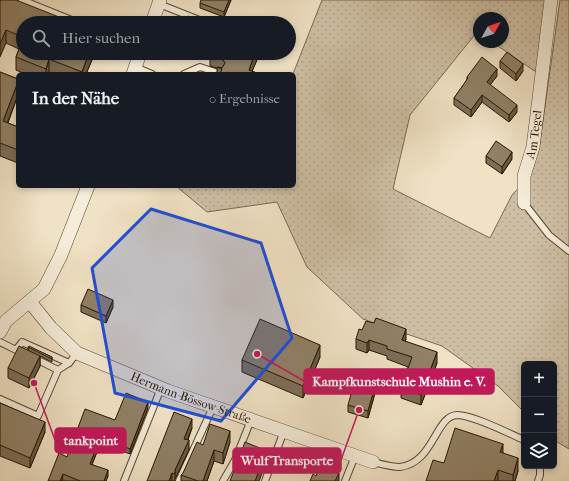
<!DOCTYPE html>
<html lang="de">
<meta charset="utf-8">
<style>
body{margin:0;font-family:"IM FELL French Canon",serif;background:#242831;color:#f1f3f6}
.controls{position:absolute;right:12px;bottom:12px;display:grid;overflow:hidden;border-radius:6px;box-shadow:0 2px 6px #0003}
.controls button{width:36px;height:36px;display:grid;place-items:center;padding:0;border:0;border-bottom:1px solid #363941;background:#171b24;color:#f1f3f6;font:20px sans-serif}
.compass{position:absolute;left:473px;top:12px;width:36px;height:36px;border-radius:50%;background:#171b24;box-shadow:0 2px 6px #0003;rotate:50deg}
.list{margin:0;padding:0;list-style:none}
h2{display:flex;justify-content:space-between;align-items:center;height:52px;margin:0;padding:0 16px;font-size:17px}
h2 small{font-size:13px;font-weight:400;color:#9ea1a6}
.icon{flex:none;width:22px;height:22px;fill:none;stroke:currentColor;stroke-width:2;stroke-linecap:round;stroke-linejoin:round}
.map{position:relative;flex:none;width:569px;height:481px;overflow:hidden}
.search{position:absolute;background:#171b24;box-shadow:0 2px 6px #0003;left:16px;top:16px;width:280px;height:44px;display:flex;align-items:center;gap:10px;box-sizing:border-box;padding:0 14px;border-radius:22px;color:#9ea1a6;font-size:15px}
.panel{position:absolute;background:#171b24;box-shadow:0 2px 6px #0003;left:16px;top:72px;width:280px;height:116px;border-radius:6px}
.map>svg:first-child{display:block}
</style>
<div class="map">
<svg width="569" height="481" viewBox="0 0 569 481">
<defs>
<pattern id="green-dots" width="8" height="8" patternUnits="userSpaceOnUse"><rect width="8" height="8" fill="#cebfa4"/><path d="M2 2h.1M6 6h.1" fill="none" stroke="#b1a38b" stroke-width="1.8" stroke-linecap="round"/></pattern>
</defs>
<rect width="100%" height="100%" fill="#f0e2c5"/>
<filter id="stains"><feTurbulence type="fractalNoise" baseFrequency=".005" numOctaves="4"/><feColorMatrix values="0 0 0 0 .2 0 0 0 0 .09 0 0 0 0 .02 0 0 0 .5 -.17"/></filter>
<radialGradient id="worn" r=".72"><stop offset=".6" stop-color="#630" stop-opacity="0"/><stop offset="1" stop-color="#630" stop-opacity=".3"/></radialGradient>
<polygon fill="url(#green-dots)" stroke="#7b6a52" points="322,0 545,0 536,72 492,42 503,42 503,18 479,18 479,33 477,32 410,115 393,189 490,238 512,195 529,177 539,149 560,0 569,0 569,449 554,440 554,364 524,364 524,412 498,386 442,346 363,319 307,267 277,202 207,212 176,186 294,186 293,74"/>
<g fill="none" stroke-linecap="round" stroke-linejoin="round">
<defs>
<g id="lane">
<polyline points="22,0 79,23"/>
<polyline points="159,4 207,23"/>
<polyline points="135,67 152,74"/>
<polyline points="184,74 200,67 221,74"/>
<polyline points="524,203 549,235 569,251"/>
<polyline points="0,342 16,350 22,342 69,363"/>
<polyline points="34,358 58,370"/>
<polyline points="0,399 38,416 58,370 69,363 77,353"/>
<path d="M373,462c8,2 19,5 27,5 34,-4 35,-51 57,-52 16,0 51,18 67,25"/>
<polyline points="124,481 161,388"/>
<polyline points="179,481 213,407"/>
<polyline points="223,481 235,460 251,420"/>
<polyline points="265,481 284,431"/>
<polyline points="345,481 355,456"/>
<polyline points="538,481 540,475 540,466"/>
</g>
<g id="street">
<polyline points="152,23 160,0"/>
<polyline points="133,74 140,53"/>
<path id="s1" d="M524,203v-27l9,-29 18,-147"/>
<path id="s2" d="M30,302l21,26 26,25 91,38 205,71"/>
<polyline points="0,332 6,321 44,289 61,255 88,186"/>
</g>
</defs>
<use href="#lane" stroke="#5a4831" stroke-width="8"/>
<use href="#street" stroke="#5a4831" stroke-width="14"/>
<use href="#lane" stroke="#f5ecd9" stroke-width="6"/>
<use href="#street" stroke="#f5ecd9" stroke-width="13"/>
</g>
<g fill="#7c6e58" stroke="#281500">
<polygon points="0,0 64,23 23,23 23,53 94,53 94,55 86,74 53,74 49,73 49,74 25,74 16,70 16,57 19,49 6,43"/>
<polygon points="231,0 224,17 200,8 200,3"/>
<polygon points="209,53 259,53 259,55 252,71 259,74 217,74 217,68 210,66 210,55 211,54"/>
<polygon points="500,61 523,71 516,81 500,68"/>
<polygon points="0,72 18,79 18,95 8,123 18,127 18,163 0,156"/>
<polygon points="497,76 490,85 517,112 509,122 482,102 471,117 454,105 454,98 467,80 467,77"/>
<polygon points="486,156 512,159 502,174 486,163"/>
<polygon points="81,305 113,307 106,323 81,312"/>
<polygon points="362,330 406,339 405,341 437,363 421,405 401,398 401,388 408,367 387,359 387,356 369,350 367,353 356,349 356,339"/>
<polygon points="28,347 52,357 52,362 40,356 40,366 29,388 8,378 8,368 28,350"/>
<polygon points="320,357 303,398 242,372 242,360"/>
<polygon points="377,386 368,418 348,412 348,405"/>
<polygon points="0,403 45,432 30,468 0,456"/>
<polygon points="148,408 130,454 108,446 106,450 99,447 92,464 108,476 106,481 65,481 63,480 62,481 48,481 67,457 115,420"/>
<polygon points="192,428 188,440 189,450 175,479 175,481 147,481"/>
<polygon points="230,442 223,464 214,461 207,481 181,481 181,475 183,473 203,445"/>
<polygon points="503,453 518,471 515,481 426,481 444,463"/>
</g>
<g fill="#655a47" stroke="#281500">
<polygon points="229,0 231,0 224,17 224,12"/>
<polygon points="6,30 6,43 0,57 0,44"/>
<polygon points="89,53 94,53 94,55 86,74 82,74 82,72"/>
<polygon points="255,53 259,53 259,55 251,74 249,70"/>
<polygon points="49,59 49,74 46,74 46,69"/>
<polygon points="523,64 523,71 516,81 516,74"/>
<polygon points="497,69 497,76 487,89 487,82"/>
<polygon points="18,82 18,95 3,134 3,121"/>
<polygon points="482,95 482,102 471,117 471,110"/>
<polygon points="517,105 517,112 509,122 509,115"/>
<polygon points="512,152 512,159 502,174 502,167"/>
<polygon points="113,300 113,307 106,323 106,316"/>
<polygon points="406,329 406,339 402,350 402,340"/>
<polygon points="369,340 369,350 367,353 367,343"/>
<polygon points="320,345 320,357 303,398 303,386"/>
<polygon points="437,352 437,363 421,405 421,395"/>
<polygon points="40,356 40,366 29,388 29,378"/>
<polygon points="377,379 377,386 368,418 368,411"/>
<polygon points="148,402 148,408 130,454 130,449"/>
<polygon points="192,419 192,428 184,448 184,439"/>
<polygon points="45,422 45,432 30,468 30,458"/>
<polygon points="230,431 230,442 223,464 223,453"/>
<polygon points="108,440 108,446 106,450 106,444"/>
<polygon points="189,440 189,450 175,479 175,470"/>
<polygon points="99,441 99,447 90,470 90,464"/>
<polygon points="503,444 503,457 500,452"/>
<polygon points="214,450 214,461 207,481 203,481"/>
<polygon points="267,451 267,461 259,481 255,481"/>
<polygon points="518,458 518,471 515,481 513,481 513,475"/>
<polygon points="108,470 108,476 106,481 104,481"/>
<polygon points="498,470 498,481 494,481"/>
<polygon points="172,473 172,481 169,481"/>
<polygon points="339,473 339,481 335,481"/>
<polygon points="63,474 62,481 60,481"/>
</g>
<g fill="#908066" stroke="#281500">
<polygon points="0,0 16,0 64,19 63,23 23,23 23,37 6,30 0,44"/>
<polygon points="201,0 229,0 224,12 200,3"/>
<polygon points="188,16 206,23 185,23"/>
<polygon points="23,39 23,53 89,53 82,72 49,59 46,69 16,57"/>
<polygon points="507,52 523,64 516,74 500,61"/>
<polygon points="211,53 255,53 249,70 259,74 220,74 222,69 217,67 222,68 225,63 223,60 210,55"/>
<polygon points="482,57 497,69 487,82 517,105 509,115 482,95 471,110 454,98 468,78 467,77"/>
<polygon points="0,72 18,79 18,82 3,121 18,127 18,150 0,143"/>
<polygon points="496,141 512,152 502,167 486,156"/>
<polygon points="88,289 113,300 106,316 81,305"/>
<polygon points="376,318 406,329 402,340 437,352 421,395 401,388 412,357 387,349 387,346 369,340 367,343 356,339 359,329 362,330 366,321 374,323"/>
<polygon points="260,319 320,345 303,386 242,360"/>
<polygon points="19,346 40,356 29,378 8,368"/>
<polygon points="29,346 52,357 52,359 28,347"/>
<polygon points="357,373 377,379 368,411 348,405"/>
<polygon points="126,393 148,402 130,449 108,440 106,444 99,441 90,464 108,470 104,481 80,481 63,474 60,481 48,481 59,453 67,457 85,409 115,420"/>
<polygon points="0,403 45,422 30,458 0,445"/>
<polygon points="174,412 192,419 184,439 189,440 175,470 175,474 172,473 169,481 147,481"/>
<polygon points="210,424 230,431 223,453 214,450 203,481 198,481 181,475 183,473 197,442 203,445"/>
<polygon points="455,428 503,444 500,452 518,458 513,475 498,470 494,481 426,481 433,460 444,463"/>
<polygon points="245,442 267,451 255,481 230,481"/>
<polygon points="320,466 339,473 335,481 310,481 313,474 316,476"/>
</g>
<path fill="#1d4ed8" fill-opacity="0.2" stroke="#1d4ed8" stroke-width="3" stroke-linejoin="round" d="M151,209l110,34 31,95 -71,83 -106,-28 -23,-125z"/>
<g text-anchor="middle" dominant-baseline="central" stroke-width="3" stroke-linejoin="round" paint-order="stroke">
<g font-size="12" fill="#281500" stroke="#f5ecd9">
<text stroke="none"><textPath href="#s1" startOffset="70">Am Tegel</textPath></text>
<text stroke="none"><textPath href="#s2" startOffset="192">Hermann-Bössow-Straße</textPath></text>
</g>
</g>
<path fill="none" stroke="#c2185b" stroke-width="1.5" d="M257 354L304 381M34 383L55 440M359 410L341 460"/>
<g fill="#c2185b" stroke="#f5ecd9" stroke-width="1.5">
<circle cx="257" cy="354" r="4"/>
<circle cx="34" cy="383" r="4"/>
<circle cx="359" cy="410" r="4"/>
</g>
<g fill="#c2185b" stroke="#c2185b" stroke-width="1.5">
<rect x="304" y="369" width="190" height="25" rx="4"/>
<rect x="55" y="428" width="71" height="25" rx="4"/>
<rect x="233" y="448" width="108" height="25" rx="4"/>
</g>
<g font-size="13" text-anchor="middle" font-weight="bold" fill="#fff">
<text x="399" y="386">Kampfkunstschule Mushin e. V.</text>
<text x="91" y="445">tankpoint</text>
<text x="287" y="465">Wulf Transporte</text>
</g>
<rect width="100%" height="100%" filter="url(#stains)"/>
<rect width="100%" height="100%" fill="url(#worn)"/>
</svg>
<div class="controls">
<button>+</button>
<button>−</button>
<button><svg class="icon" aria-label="layers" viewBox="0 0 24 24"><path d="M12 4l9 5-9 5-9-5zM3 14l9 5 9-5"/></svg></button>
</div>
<svg class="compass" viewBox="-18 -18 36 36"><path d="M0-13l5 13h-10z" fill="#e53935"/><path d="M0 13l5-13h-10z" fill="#9ea1a6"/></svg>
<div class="search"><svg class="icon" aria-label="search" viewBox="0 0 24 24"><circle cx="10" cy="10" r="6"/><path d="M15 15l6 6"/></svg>Hier suchen</div>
<section class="panel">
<h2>In der Nähe<small>0 Ergebnisse</small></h2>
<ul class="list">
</ul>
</section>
</div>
